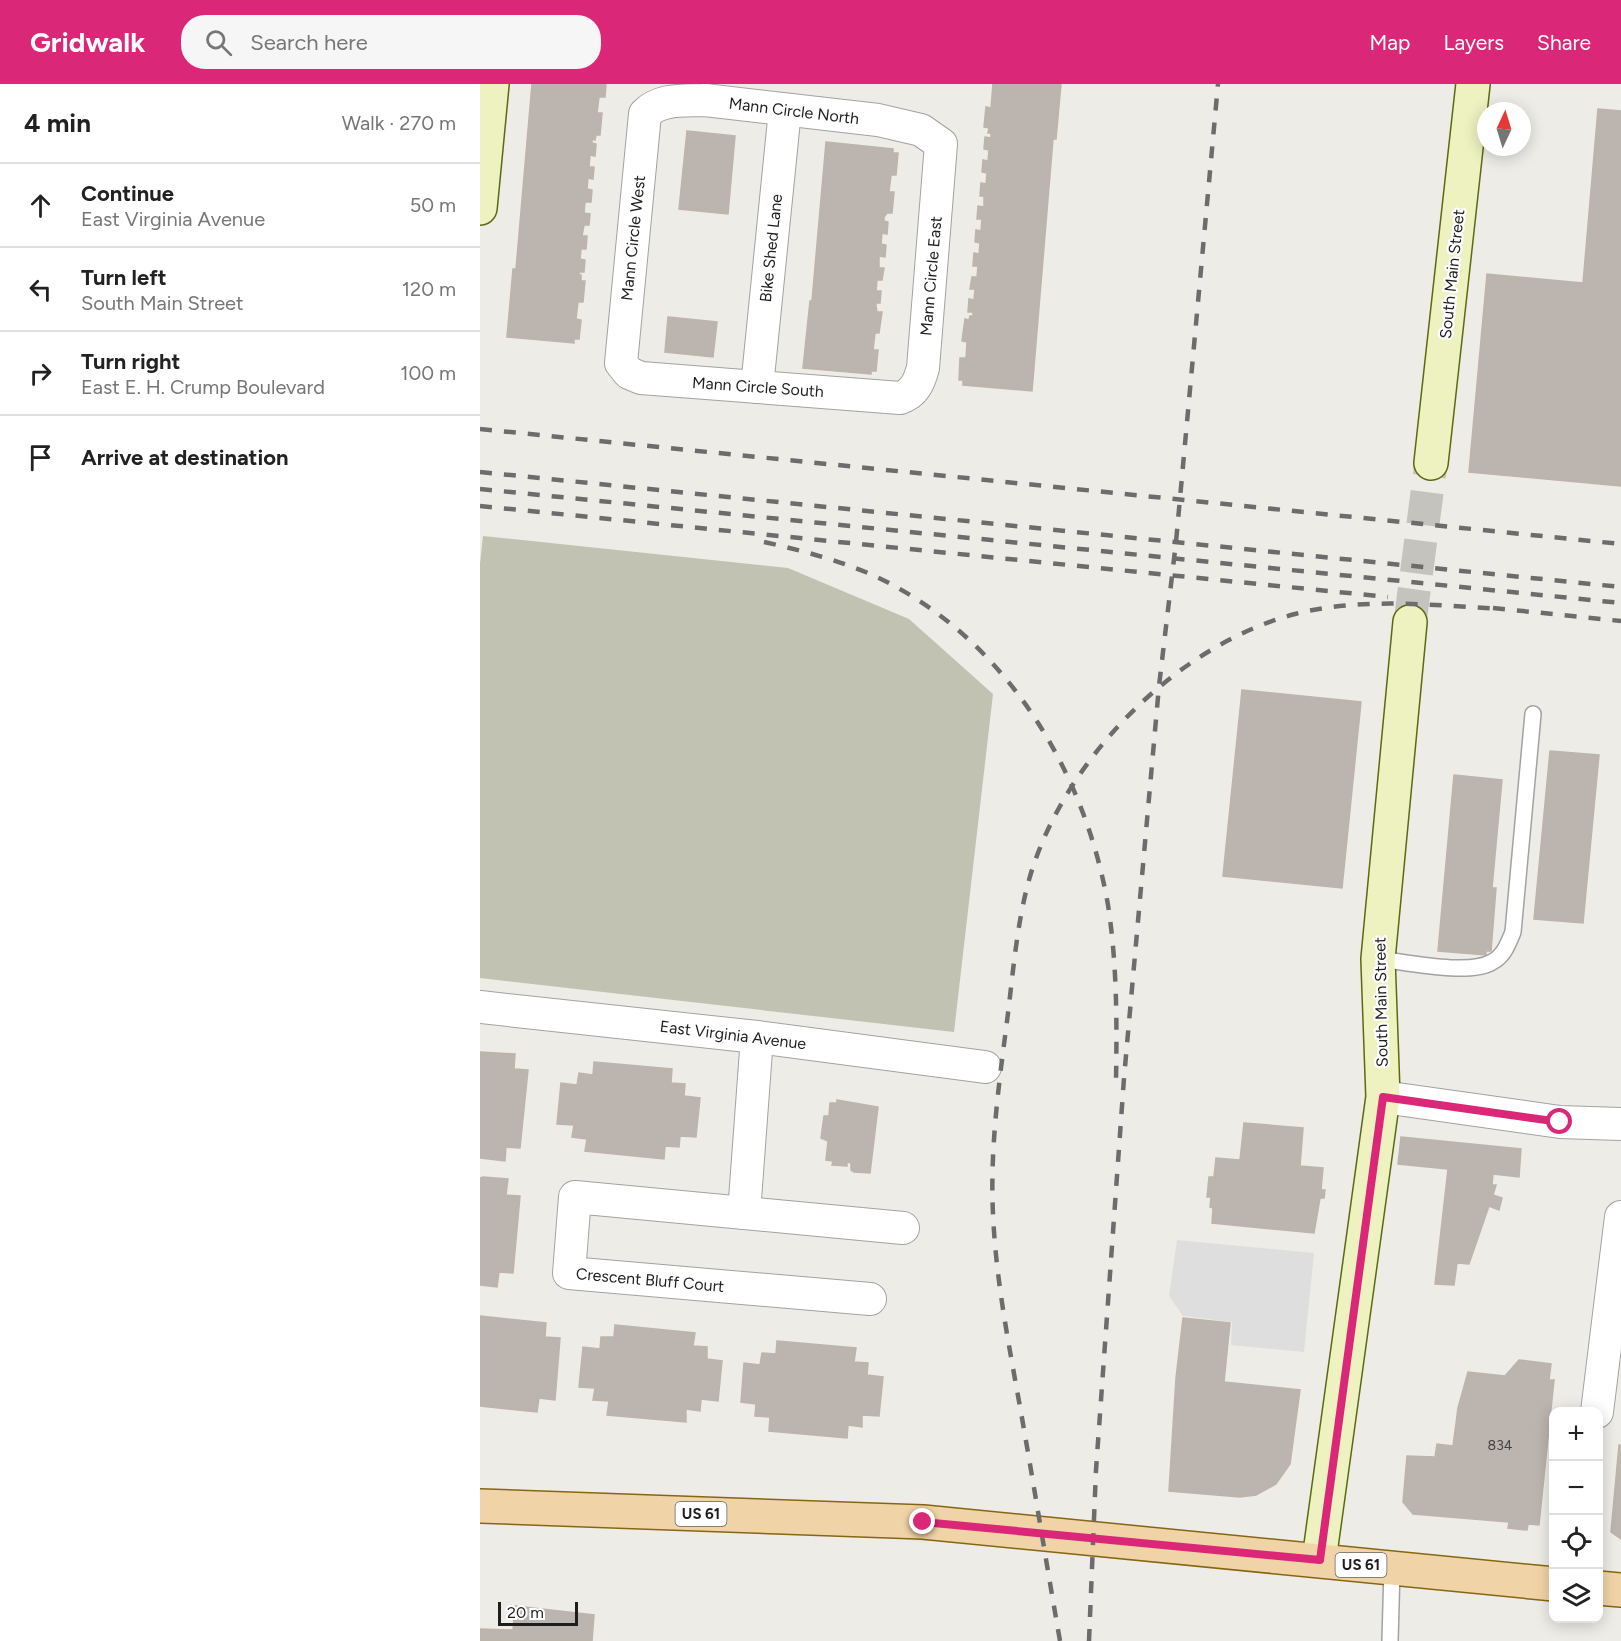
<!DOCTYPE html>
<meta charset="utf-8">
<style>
body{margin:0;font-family:Figtree,sans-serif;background:#f6f6f6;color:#222}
.controls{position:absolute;right:18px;bottom:18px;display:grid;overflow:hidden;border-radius:12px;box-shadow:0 3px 15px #0003}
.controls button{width:54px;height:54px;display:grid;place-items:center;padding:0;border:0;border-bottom:2px solid #e0e0e0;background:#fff;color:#222;font:30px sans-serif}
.compass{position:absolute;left:997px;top:18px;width:54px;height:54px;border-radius:50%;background:#fff;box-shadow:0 3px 15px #0003;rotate:4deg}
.scale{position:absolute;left:18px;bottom:15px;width:80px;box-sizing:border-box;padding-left:6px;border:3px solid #1e1e1e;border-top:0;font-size:16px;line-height:21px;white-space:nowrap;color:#1e1e1e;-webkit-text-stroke:4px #fff;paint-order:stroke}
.stop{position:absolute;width:18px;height:18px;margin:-14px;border:4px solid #db2777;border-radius:50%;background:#fff}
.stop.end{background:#db2777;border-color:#fff;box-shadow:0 2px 6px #0008}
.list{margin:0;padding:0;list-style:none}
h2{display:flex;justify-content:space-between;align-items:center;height:78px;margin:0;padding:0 24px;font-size:26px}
h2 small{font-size:20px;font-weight:400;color:#767676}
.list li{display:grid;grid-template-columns:39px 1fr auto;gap:18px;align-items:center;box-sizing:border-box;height:84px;padding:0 24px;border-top:2px solid #e0e0e0}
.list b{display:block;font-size:22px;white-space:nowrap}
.list p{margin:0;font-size:20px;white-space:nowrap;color:#767676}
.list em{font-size:20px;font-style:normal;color:#767676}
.icon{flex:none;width:33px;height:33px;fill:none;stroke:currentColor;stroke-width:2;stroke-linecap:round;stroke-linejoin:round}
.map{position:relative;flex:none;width:1141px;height:1557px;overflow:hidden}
header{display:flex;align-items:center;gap:36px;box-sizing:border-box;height:84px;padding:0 30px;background:#db2777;color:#fff}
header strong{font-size:28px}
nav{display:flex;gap:33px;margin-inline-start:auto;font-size:21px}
.search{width:420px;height:54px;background:#f6f6f6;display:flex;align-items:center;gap:15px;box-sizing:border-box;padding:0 21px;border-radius:24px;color:#767676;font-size:22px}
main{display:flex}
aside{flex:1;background:#fff}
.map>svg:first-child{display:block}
</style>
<header>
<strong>Gridwalk</strong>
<div class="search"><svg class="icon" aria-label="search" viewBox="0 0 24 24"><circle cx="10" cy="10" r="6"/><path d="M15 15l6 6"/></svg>Search here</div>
<nav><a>Map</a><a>Layers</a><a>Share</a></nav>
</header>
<main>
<aside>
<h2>4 min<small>Walk · 270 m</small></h2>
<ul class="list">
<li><svg class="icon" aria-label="ahead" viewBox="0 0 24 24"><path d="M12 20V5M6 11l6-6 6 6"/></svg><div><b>Continue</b><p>East Virginia Avenue</p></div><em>50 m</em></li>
<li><svg class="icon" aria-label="left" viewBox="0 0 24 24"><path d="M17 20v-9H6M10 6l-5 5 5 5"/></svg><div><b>Turn left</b><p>South Main Street</p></div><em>120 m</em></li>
<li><svg class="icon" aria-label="right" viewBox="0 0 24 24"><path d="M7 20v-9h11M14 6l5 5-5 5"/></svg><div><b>Turn right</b><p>East E. H. Crump Boulevard</p></div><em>100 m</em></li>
<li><svg class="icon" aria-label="arrive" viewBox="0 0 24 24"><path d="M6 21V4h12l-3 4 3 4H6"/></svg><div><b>Arrive at destination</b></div></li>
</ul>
</aside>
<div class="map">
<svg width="1141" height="1557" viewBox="0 0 1141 1557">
<rect width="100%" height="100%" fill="#eeece6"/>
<polygon fill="#c1c2b2" points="3,452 308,484 429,535 513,610 474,948 0,894 0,480"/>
<polygon fill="#dedede" points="697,1156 834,1169 824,1268 751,1261 752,1238 703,1232 689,1212"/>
<g fill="#bbb4af" stroke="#beb4aa" stroke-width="1.5">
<polygon points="52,0 126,0 125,13 119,13 117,29 122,29 120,51 116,51 115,56 112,55 112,59 116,60 115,72 110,71 109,83 114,83 113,95 108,94 107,105 112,106 111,118 105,118 104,129 110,130 109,141 104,141 102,152 107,152 106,165 101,165 100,175 105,176 104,188 99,188 99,191 101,191 101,197 105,197 103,218 98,218 96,235 101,236 99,255 94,255 94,259 27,253 33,185 36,185"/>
<polygon points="513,0 581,0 576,55 573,55 552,307 483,301 483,296 479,296 480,274 486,274 487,258 482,257 485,235 489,236 490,232 493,232 493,228 488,228 489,215 494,216 495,205 490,205 492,193 497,193 498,182 493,182 494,169 499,170 500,159 495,158 496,146 501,147 502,135 497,135 498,122 504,123 504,112 500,112 501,99 506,100 507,89 502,88 503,76 508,77 509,66 504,65 505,53 511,54 511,49 508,49 509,44 504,43 506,23 511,24"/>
<polygon points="1118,25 1141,27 1141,402 989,388 1007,190 1103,199"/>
<polygon points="207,47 255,52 248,130 199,125"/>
<polygon points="346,58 413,65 413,69 418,69 416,91 411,91 409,108 414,108 412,129 407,129 404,133 404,137 408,138 407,150 402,149 401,160 406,161 405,173 399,172 399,184 404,184 402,196 397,196 396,207 401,207 400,219 396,219 396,222 397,228 402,228 399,249 395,249 393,266 398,266 396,287 391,287 391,290 323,284 330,217 332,217"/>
<polygon points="188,233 237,238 233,273 185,268"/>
<polygon points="762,606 881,618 862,804 743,792"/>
<polygon points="1070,667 1119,671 1103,839 1054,835"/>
<polygon points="974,691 1022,696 1012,804 1016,804 1011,867 1006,867 1006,871 958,867"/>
<polygon points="0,968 35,970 34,985 48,986 40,1064 26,1063 25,1077 0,1074"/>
<polygon points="114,978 192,985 191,999 205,1000 204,1012 220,1014 216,1053 200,1052 199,1063 185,1062 184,1075 105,1067 107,1055 92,1053 94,1041 77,1040 81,999 97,1001 99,989 113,991"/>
<polygon points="357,1016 398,1023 390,1089 374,1088 371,1086 371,1079 367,1078 367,1082 352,1081 353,1077 346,1076 348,1057 341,1054 344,1032 349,1032 350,1019 357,1019"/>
<polygon points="764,1039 823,1044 820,1082 843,1084 841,1106 845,1106 844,1114 840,1114 834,1149 732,1139 733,1124 730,1123 731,1113 727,1113 729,1093 734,1093 736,1074 760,1076"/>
<polygon points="921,1053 1041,1065 1039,1093 1013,1090 1012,1101 1016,1101 1013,1111 1022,1114 1019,1126 1009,1122 989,1180 977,1179 974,1201 955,1200 968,1085 918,1080"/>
<polygon points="3,1093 28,1095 26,1111 40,1112 33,1189 19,1188 17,1203 0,1201 0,1094"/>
<polygon points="0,1232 66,1239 65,1253 80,1254 75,1316 59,1314 57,1328 0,1322"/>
<polygon points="703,1234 750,1239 744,1298 820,1306 810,1380 796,1400 776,1411 760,1413 689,1407 696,1294"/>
<polygon points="135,1241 215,1249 213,1262 227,1263 227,1275 242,1277 238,1317 221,1315 220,1327 206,1325 206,1338 127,1331 129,1317 113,1316 115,1304 99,1303 103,1263 120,1265 121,1253 134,1253"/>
<polygon points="297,1257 376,1264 374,1278 388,1279 387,1291 403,1293 399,1332 382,1331 382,1343 368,1341 367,1354 289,1347 290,1333 275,1332 276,1320 261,1318 264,1279 280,1281 282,1269 296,1270"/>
<polygon points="1039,1276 1071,1280 1069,1296 1074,1296 1059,1441 1048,1440 1047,1446 1028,1444 1029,1438 933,1430 923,1418 927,1372 955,1373 957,1360 973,1362 978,1324 988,1288 1025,1292"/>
<polygon points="1139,1361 1141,1361 1141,1455 1131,1448"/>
<polygon points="35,1522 114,1531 112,1557 0,1557 0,1545 33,1546"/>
</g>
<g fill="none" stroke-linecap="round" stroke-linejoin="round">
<polyline stroke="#c4c3be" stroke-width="33" stroke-dasharray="33 16" stroke-linecap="butt" points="930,538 951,379"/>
<defs>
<g id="lane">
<path d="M898,875c28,3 91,17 114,3 12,-6 16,-18 21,-30l20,-218"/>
<polyline points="910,1557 912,1484"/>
</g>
<g id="street">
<path d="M225,16l173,20 43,10 20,14 -18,224c-4,14 -8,25 -23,30l-259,-20 -12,-5 -8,-10 24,-249c15,-16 39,-13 60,-14z"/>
<polyline points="277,303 305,26"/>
<polyline points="0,923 277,953 505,983"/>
<polyline points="903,1013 1080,1038 1141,1040"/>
<polyline points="264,1129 277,953"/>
<polyline points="390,1215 89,1189 95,1113 423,1144"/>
<polyline points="1117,1328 1141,1133"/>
</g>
<g id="secondary">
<polyline points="0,124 12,0"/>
<polyline points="951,379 993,0"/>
<polyline points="839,1476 903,1013 898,875 930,538"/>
</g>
<g id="primary">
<polyline points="0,1422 443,1438 1074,1500"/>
<polyline points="1118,1504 1141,1506"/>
</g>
</defs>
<use href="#lane" stroke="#a2a2a2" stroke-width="18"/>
<use href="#street" stroke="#a2a2a2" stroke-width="34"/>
<use href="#secondary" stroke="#5c6912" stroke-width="36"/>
<use href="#primary" stroke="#876512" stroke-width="36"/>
<use href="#lane" stroke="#fff" stroke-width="15"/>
<use href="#street" stroke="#fff" stroke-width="32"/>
<use href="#secondary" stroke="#edf2c0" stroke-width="33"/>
<use href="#primary" stroke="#f0d4a8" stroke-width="33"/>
<g stroke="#6c6c6c" stroke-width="4.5" stroke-dasharray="12 12" stroke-linecap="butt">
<polyline points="0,345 1141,460"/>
<polyline points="0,388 1141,503"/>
<polyline points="0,405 1141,519"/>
<polyline points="0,422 908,513"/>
<path d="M284,458c36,8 70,17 104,31 132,58 216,193 240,332 9,58 9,117 8,176"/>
<polyline points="1013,524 1141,537"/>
<path d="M580,1557c-13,-74 -25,-149 -38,-223 -12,-68 -26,-135 -29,-204 -3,-62 5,-124 13,-185 7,-52 10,-106 25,-156 36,-116 146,-228 264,-259 66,-17 138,-9 205,-5"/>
<polyline points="609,1557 616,1386 644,994 679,602 696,458 738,0"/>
</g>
</g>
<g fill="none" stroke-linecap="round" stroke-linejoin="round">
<polyline stroke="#db2777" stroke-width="8" points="443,1438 840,1476 903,1013 1080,1038"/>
</g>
<g text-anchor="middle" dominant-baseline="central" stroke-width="4.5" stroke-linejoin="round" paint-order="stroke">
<g font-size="14" fill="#454442">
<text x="1020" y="1361">834</text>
</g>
<g fill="#fff" stroke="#626262" stroke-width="1.5">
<rect x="195.5" y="1418" width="51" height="24" rx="4.5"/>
<rect x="855.5" y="1469" width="51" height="24" rx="4.5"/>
</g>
<g font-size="15" font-weight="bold" fill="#1e1e1e">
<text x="221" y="1430">US 61</text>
<text x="881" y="1481">US 61</text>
</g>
<g font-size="16" fill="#1e1e1e" stroke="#fff">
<text transform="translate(314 27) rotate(7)">Mann Circle North</text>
<text transform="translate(153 154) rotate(-84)">Mann Circle West</text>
<text transform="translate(291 164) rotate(-84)">Bike Shed Lane</text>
<text transform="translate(972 190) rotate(-84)">South Main Street</text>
<text transform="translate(451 192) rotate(-85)">Mann Circle East</text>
<text transform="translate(278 303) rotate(4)">Mann Circle South</text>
<text transform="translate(901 918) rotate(-91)">South Main Street</text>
<text transform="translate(253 951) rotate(7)">East Virginia Avenue</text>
<text transform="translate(170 1196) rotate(5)">Crescent Bluff Court</text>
</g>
</g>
</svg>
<div class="controls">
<button>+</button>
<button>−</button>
<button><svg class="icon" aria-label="locate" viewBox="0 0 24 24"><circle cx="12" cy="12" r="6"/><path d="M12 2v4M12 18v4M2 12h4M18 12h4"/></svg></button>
<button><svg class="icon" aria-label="layers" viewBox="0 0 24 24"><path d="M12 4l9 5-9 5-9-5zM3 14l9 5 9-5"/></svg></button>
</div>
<svg class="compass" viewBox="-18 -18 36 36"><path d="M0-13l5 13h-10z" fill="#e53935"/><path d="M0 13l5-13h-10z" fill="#767676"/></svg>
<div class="scale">20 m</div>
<div class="stop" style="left:1080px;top:1038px"></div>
<div class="stop end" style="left:443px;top:1438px"></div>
</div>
</main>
